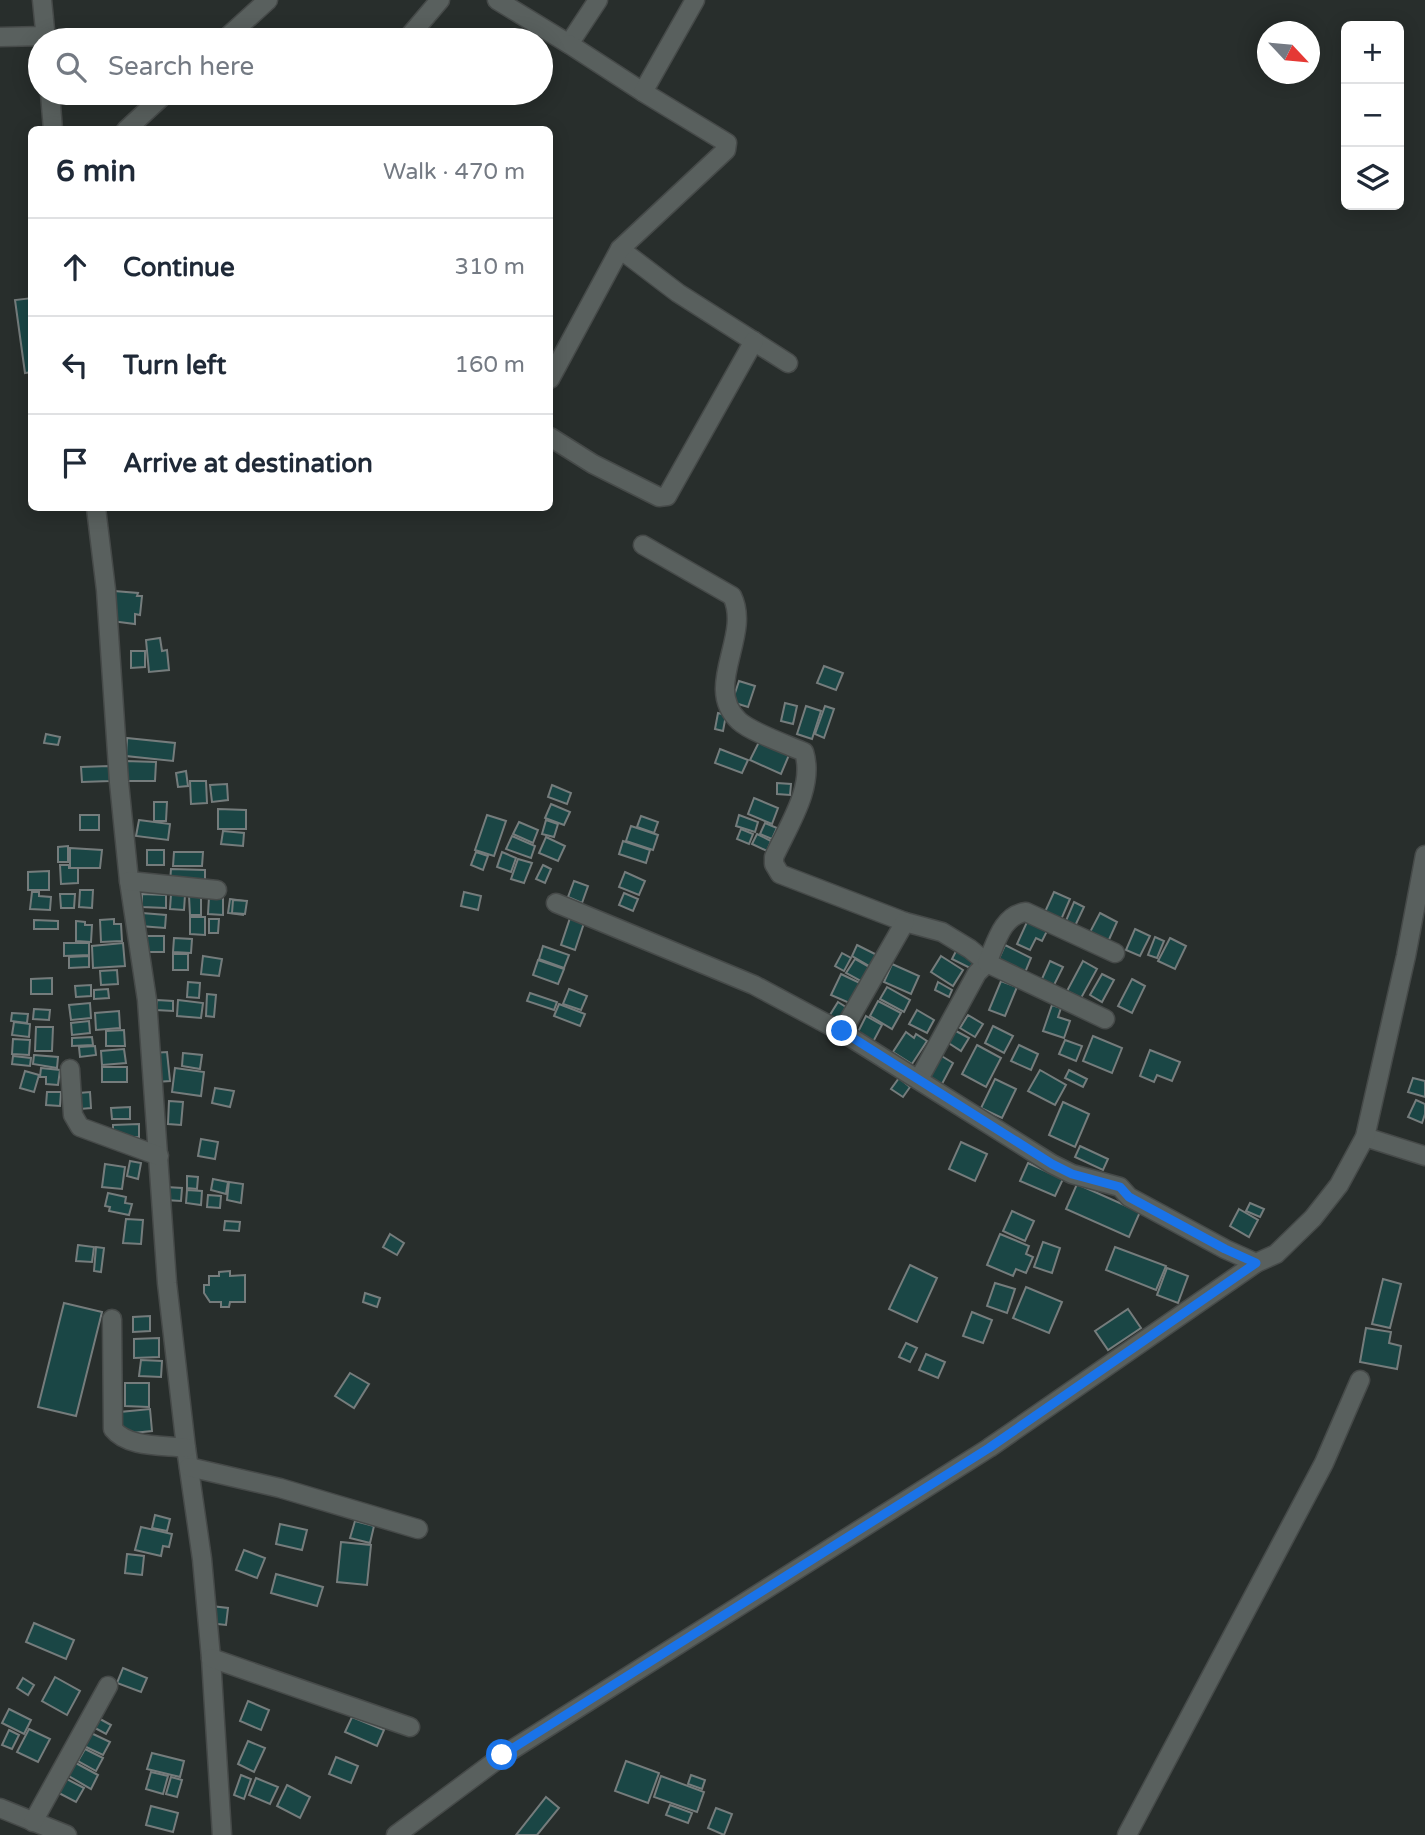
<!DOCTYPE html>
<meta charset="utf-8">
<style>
body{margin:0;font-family:"Varela Round",sans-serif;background:#f6f6f7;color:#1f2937}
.controls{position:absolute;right:21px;top:21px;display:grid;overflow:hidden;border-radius:10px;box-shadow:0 4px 18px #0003}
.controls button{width:63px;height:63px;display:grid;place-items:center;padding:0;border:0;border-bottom:2px solid #e0e1e3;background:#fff;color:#1f2937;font:35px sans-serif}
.compass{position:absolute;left:1257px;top:21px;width:63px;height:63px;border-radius:50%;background:#fff;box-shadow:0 4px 18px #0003;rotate:116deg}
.stop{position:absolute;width:21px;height:21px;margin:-16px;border:5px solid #1a73e8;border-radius:50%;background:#fff}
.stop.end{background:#1a73e8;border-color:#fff;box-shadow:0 2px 7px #0008}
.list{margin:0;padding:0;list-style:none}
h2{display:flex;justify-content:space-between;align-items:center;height:91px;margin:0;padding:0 28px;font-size:30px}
h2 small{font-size:23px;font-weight:400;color:#747a83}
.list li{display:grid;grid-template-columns:46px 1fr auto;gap:21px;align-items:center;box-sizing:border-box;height:98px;padding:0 28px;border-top:2px solid #e0e1e3}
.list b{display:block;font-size:26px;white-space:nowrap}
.list em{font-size:23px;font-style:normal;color:#747a83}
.icon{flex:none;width:38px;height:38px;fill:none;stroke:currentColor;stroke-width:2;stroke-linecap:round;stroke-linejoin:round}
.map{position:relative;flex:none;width:1425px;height:1835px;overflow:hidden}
.search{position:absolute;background:#fff;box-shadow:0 4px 18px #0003;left:28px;top:28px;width:525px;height:77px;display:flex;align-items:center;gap:18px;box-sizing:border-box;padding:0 24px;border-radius:38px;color:#747a83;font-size:26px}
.panel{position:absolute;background:#fff;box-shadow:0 4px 18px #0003;left:28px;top:126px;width:525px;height:385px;border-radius:10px}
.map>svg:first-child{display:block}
</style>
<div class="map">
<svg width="1425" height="1835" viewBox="0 0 1425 1835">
<rect width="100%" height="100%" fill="#282e2c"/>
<g fill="#1a4645" stroke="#757c7c" stroke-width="2">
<polygon points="32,298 32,372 25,373 15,300"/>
<polygon points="114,591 138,593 137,596 142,596 140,615 135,614 135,624 111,621"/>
<polygon points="160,638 162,651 167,650 169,670 149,672 146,640"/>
<polygon points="131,651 145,651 145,667 131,668"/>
<polygon points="824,666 843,673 836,690 817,683"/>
<polygon points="739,681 755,686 748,707 732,702"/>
<polygon points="785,703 797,706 793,724 781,721"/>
<polygon points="806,706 821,711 812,739 797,734"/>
<polygon points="825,706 834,709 824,738 815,734"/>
<polygon points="718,713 726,715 723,731 715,729"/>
<polygon points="46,734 60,737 58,745 44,743"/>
<polygon points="127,738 175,743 173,761 126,756"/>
<polygon points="759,742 789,755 781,774 750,760"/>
<polygon points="720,749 748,760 742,773 715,763"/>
<polygon points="125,761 156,762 155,781 125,781"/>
<polygon points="109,766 110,781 82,782 81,767"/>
<polygon points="186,771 188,786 178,787 176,773"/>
<polygon points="190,781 206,781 207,803 191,804"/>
<polygon points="777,783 791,784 790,795 777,794"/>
<polygon points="227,784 228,800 212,802 210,785"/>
<polygon points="552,785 571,793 567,804 548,797"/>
<polygon points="754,798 778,808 772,824 748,814"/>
<polygon points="154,802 167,802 166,821 154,821"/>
<polygon points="551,804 570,812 564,825 545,818"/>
<polygon points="218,809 246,810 246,829 218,829"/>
<rect x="80" y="815" width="19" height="15"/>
<polygon points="487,815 506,821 494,856 475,850"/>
<polygon points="739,815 758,822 755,832 736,826"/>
<polygon points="641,816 658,822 654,833 637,827"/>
<polygon points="139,820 170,824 168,840 136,836"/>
<polygon points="546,820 558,824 554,837 542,834"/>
<polygon points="519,822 538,830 533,843 513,834"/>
<polygon points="765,823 777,828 772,839 760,834"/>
<polygon points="631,826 658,835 653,850 626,841"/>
<polygon points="741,829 753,834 749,844 737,839"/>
<polygon points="223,831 244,833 243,846 221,844"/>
<polygon points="757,834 771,841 767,851 752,844"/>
<polygon points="512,836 535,846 531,858 506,849"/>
<polygon points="546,837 565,846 558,861 539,853"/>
<polygon points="623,841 650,850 646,863 619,854"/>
<polygon points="68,846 68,862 58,862 58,847"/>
<polygon points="70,848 102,850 100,868 70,868"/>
<rect x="147" y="850" width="17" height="15"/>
<polygon points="174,852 203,852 202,866 173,866"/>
<polygon points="476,852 488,856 483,870 471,865"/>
<polygon points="502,852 516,858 511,872 497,867"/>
<polygon points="518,859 532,863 524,883 511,879"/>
<polygon points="60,865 69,865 69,868 78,868 78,883 61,884"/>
<polygon points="543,865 551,869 545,883 536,879"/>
<polygon points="171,869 205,870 205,884 170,882"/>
<polygon points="49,871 49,890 28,890 28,872"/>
<polygon points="625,872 645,881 639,895 619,887"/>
<polygon points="574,881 588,886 582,903 568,897"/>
<polygon points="80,890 93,890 92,908 79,907"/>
<polygon points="32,892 39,892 39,896 51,897 50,910 30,909"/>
<polygon points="464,892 481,896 478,910 461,906"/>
<polygon points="1054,892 1070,899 1060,922 1044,914"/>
<polygon points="624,893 638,899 633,911 619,905"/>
<polygon points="60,894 75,894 74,908 61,908"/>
<polygon points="142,894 166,895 166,908 142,907"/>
<polygon points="171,894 185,895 184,910 170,909"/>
<polygon points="189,896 201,896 201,915 190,915"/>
<polygon points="209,897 223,898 223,915 208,914"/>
<polygon points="230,899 245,901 243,915 228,913"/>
<polygon points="233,900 247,901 245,914 232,913"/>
<polygon points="1074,902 1084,907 1074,928 1065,923"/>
<polygon points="142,913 166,915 165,928 140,926"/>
<polygon points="1100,913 1117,922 1107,944 1089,934"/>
<polygon points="190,917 205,917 205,935 190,934"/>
<polygon points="570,918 584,923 575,950 561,945"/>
<polygon points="114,919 114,924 121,924 122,941 101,942 100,920"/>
<polygon points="209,919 219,919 218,933 209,933"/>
<polygon points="34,920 58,921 58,929 34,929"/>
<polygon points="76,921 85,922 85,925 92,925 91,942 76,941"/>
<polygon points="1027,922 1047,931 1042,941 1036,938 1030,950 1017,944"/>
<polygon points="1135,929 1150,936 1140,956 1126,950"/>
<rect x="147" y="936" width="17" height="16"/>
<polygon points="1155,937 1164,941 1157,958 1148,955"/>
<polygon points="174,938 192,939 191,953 173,952"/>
<polygon points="1170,938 1186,946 1175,969 1158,961"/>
<polygon points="64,943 89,943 89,955 64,956"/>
<polygon points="123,943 125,966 93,968 92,946"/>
<polygon points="857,945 877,955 871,967 852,956"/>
<polygon points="1005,945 1031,958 1024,975 997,963"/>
<polygon points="543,946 569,955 564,968 539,959"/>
<polygon points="957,949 981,961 976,971 952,959"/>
<polygon points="842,953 851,958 844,971 835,966"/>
<rect x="173" y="954" width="15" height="16"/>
<polygon points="89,956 89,967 69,968 69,957"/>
<polygon points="203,956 222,959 219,976 201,974"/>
<polygon points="941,956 963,970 953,986 931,972"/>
<polygon points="855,959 876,971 868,985 846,973"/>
<polygon points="538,960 564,969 558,984 533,975"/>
<polygon points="1050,961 1063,967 1053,987 1041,981"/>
<polygon points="1083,961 1097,969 1081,998 1067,991"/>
<polygon points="892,964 919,976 911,994 884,982"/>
<polygon points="117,970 118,984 101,985 100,971"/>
<polygon points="841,974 864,985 854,1005 831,995"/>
<polygon points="1102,974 1114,980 1102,1002 1090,995"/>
<polygon points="52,978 52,994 31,994 31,979"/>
<polygon points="1132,979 1145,986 1132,1013 1118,1006"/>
<polygon points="1001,981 1017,987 1005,1016 989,1010"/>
<polygon points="188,982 200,983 199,998 187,997"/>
<polygon points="938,982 952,990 949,997 935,990"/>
<polygon points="91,985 91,996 76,997 75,986"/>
<polygon points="887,987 910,1000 904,1012 880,999"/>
<polygon points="108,989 109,998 94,999 94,990"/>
<polygon points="569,989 587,996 581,1010 563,1004"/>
<polygon points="530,993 557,1002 554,1010 527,1001"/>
<polygon points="207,994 216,995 214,1017 206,1016"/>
<polygon points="157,1000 173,1001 173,1011 156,1010"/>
<polygon points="178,1000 203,1003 201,1018 177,1016"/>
<polygon points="878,1001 901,1013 892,1029 870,1016"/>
<polygon points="838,1002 849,1009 839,1025 828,1018"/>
<polygon points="90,1003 91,1018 71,1020 69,1005"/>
<polygon points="559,1004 585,1014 580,1026 554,1016"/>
<polygon points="1052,1005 1061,1008 1058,1017 1070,1021 1064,1038 1043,1031"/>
<polygon points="34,1009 50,1010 49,1020 33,1019"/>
<polygon points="917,1010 934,1020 927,1033 909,1024"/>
<polygon points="119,1011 120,1028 96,1030 95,1013"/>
<polygon points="12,1013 28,1014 27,1023 11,1021"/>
<polygon points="968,1015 983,1024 975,1037 960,1028"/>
<polygon points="866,1016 882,1025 873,1042 857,1034"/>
<polygon points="89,1021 90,1033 72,1035 71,1023"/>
<polygon points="14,1022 30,1024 29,1037 12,1035"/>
<polygon points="993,1026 1013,1036 1004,1053 985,1043"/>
<polygon points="36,1027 53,1027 52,1051 35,1051"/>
<polygon points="124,1030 125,1046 106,1046 106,1031"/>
<polygon points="954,1030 969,1038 961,1051 947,1042"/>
<polygon points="906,1032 914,1038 916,1034 927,1041 912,1064 893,1052"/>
<polygon points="1093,1036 1122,1048 1112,1073 1083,1061"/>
<polygon points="92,1037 93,1045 72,1046 72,1038"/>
<polygon points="13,1039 30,1040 29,1055 12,1054"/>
<polygon points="1065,1040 1082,1046 1076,1061 1059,1054"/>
<polygon points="977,1045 1001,1058 986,1087 962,1074"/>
<polygon points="1019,1045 1038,1054 1031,1070 1011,1061"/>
<polygon points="95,1046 96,1055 80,1057 79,1047"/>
<polygon points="124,1049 126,1063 102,1065 101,1051"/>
<polygon points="1150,1050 1180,1062 1172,1081 1157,1075 1154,1082 1140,1076"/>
<polygon points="167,1052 170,1081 156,1082 153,1053"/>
<polygon points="183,1053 202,1055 200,1069 182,1066"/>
<polygon points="34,1055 58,1057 57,1068 33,1064"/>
<polygon points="940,1055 953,1063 942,1084 928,1077"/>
<polygon points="13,1056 31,1058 30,1066 12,1064"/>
<rect x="102" y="1067" width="25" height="15"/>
<polygon points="41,1068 60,1070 58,1085 46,1084 46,1077 40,1077"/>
<polygon points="175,1068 204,1072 201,1096 172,1092"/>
<polygon points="1040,1070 1066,1085 1055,1105 1028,1091"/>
<polygon points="1069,1070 1087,1079 1083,1087 1065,1078"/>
<polygon points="25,1071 39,1075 34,1092 20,1088"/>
<polygon points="899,1078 910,1087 903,1097 891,1089"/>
<polygon points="1413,1078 1425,1081 1425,1097 1408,1092"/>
<polygon points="995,1079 1016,1089 1002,1118 981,1108"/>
<polygon points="215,1088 234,1091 230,1107 212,1103"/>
<polygon points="47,1092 61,1092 60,1106 46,1105"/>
<polygon points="90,1092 91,1108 80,1109 79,1093"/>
<polygon points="1416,1100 1425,1104 1425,1114 1422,1123 1408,1117"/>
<polygon points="169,1101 183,1102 181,1125 168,1124"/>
<polygon points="1063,1102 1089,1114 1075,1147 1049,1135"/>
<polygon points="130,1107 130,1119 112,1119 111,1108"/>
<polygon points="139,1124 139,1137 113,1138 113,1125"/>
<polygon points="201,1139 218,1142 215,1159 198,1156"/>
<polygon points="961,1142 987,1154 975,1181 949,1169"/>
<polygon points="1080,1146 1108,1159 1103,1170 1075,1157"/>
<polygon points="130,1161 141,1163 138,1179 127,1176"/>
<polygon points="1028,1163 1063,1179 1055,1196 1020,1181"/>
<polygon points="105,1164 125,1167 122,1189 102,1187"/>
<polygon points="187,1176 198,1177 197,1189 187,1188"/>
<polygon points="213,1179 228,1182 226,1194 211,1190"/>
<polygon points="229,1182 243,1184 241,1203 227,1200"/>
<polygon points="1077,1184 1140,1212 1129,1237 1066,1209"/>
<polygon points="166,1187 182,1188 181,1201 165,1200"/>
<polygon points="187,1190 202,1191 201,1205 186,1203"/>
<polygon points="108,1193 126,1197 125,1203 132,1204 129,1215 109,1211 110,1207 105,1206"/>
<polygon points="208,1195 221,1196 220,1208 207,1207"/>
<polygon points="1250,1203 1264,1209 1260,1217 1246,1211"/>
<polygon points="1239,1209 1258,1220 1249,1237 1230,1226"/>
<polygon points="1012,1211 1034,1221 1025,1241 1003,1231"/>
<polygon points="126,1219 143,1220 141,1244 123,1243"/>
<polygon points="225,1221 240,1222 239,1231 224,1230"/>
<polygon points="390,1234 404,1243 397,1255 383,1247"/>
<polygon points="1000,1234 1029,1246 1026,1254 1033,1257 1026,1273 1016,1269 1013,1276 987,1265"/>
<polygon points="1043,1242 1060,1248 1052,1273 1034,1267"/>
<polygon points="78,1245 94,1247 92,1262 76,1261"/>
<polygon points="96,1247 104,1248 101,1272 94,1271"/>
<polygon points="1115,1247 1166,1266 1156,1290 1106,1270"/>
<polygon points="910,1265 937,1278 917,1322 889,1309"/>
<polygon points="1167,1268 1188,1276 1178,1303 1157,1295"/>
<polygon points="230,1271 230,1276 245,1275 245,1302 230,1302 229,1307 221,1307 221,1302 210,1302 204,1293 204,1285 209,1285 209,1276 219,1276 219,1272"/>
<polygon points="1383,1279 1401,1284 1390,1328 1372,1324"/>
<polygon points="995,1283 1015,1289 1007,1313 987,1306"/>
<polygon points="1026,1287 1062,1302 1049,1333 1013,1318"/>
<polygon points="365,1293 380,1298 377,1307 363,1302"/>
<polygon points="64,1303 102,1312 76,1416 38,1407"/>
<polygon points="1128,1309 1141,1328 1108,1350 1095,1331"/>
<polygon points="972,1312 992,1320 983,1343 963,1336"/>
<polygon points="150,1316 150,1331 133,1332 133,1317"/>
<polygon points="1366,1328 1391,1332 1389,1343 1401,1346 1397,1369 1360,1362"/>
<polygon points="159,1338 159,1357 134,1358 134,1339"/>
<polygon points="906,1343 917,1348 910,1362 899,1357"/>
<polygon points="926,1354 945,1362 938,1378 919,1370"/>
<polygon points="141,1360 162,1361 161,1377 139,1376"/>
<polygon points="350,1373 369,1384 354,1408 335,1396"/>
<polygon points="125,1383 149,1383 149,1407 125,1406"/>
<polygon points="150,1409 152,1431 123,1434 120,1412"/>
<polygon points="155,1515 170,1519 167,1531 152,1528"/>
<polygon points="355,1521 374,1526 370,1543 350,1538"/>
<polygon points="280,1524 307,1530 302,1550 276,1544"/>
<polygon points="141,1527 172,1534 169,1547 163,1546 161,1556 135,1550"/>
<polygon points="341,1542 371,1545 367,1585 337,1582"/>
<polygon points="244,1550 265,1558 257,1578 236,1570"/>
<polygon points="127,1554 144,1556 142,1575 125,1573"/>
<polygon points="276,1574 323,1587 317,1606 271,1593"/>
<polygon points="211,1606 228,1608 226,1625 209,1623"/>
<polygon points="34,1623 74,1640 66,1659 26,1642"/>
<polygon points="123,1668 147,1678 141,1692 117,1683"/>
<polygon points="55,1677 80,1691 67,1715 42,1701"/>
<polygon points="23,1678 34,1685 28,1695 17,1688"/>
<polygon points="248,1701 269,1710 261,1730 240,1721"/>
<polygon points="9,1709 31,1720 24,1734 2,1723"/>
<polygon points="352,1717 384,1730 377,1746 345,1732"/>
<polygon points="100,1719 111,1725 106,1734 95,1728"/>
<polygon points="29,1729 50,1739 38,1762 17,1752"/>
<polygon points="9,1730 19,1735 12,1749 2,1745"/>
<polygon points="91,1733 110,1742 103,1755 84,1746"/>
<polygon points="248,1741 265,1748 254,1772 238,1764"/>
<polygon points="85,1749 103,1758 96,1771 78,1761"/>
<polygon points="152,1753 184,1761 180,1777 147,1769"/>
<polygon points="336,1757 358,1766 351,1783 329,1774"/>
<polygon points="626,1761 659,1773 648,1803 615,1791"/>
<polygon points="74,1762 98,1775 91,1789 67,1775"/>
<polygon points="151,1772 168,1776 163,1794 146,1789"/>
<polygon points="241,1775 251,1779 244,1799 234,1795"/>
<polygon points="691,1775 705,1780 702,1789 688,1784"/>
<polygon points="661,1776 704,1792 697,1812 654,1797"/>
<polygon points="63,1777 84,1788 76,1802 55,1791"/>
<polygon points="171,1777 182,1780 177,1797 166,1794"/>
<polygon points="256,1778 278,1787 270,1804 249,1795"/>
<polygon points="287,1785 310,1797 300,1818 277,1806"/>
<polygon points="546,1797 559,1808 537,1835 516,1835"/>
<polygon points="670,1805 692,1813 688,1823 666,1815"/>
<polygon points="151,1806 178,1813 173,1832 146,1825"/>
<polygon points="716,1808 732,1814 724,1835 708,1828"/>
</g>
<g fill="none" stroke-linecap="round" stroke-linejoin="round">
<defs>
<g id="street">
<polyline points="42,0 46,40"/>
<polyline points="497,0 569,44 598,0"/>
<polyline points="0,37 45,36"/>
<polyline points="224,40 268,0"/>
<polyline points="406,40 440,0"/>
<polyline points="569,44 643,92"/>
<polyline points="50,93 53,130"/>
<polyline points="126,130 166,93"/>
<polyline points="620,249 678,293 788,363"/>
<polyline points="550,379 620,249 726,150 727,143 643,92 695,0"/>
<polyline points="550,437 593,464 659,497 667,496 754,341"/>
<polyline points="96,508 106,590 119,782 129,881 147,1000 167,1283 186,1448 202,1559 211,1658 222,1835"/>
<path d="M643,545l89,51c20,40 -30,91 7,125 12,11 49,24 65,31 11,35 -16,74 -30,105v7l6,10 125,48 37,10 28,17 17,14 -10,10 -58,106"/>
<polyline points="129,881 217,890"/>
<polyline points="556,903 754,985 842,1032 1052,1164 1072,1174 1120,1187 1129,1197 1225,1249 1256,1263"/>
<path d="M1105,1019l-118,-56c9,-20 15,-48 39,-51l89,41"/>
<polyline points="842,1032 905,922"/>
<polyline points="70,1069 73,1115 80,1127 159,1156"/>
<polyline points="1365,1137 1425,1156"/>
<path d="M112,1319l1,110c15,19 50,16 73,19"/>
<polyline points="189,1467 280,1488 418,1529"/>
<polyline points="211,1658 410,1727"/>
<polyline points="0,1808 67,1835"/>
<polyline points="33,1822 108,1686"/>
<polyline points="1127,1835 1324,1463 1360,1380"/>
</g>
<polyline id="secondary" points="396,1835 502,1756 989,1448 1256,1263 1276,1254 1313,1218 1339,1185 1365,1137 1406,956 1425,855"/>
</defs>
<use href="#street" stroke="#464a49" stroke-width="21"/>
<use href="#secondary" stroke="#464a49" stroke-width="21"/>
<use href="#street" stroke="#59605e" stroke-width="18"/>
<use href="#secondary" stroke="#59605e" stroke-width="18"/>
</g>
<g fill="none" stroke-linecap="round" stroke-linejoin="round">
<polyline stroke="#1a73e8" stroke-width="9" points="502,1755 989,1448 1256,1263 1225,1249 1129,1197 1120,1187 1072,1174 1052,1164 842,1031"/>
</g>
</svg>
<div class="controls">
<button>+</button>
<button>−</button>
<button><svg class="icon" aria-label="layers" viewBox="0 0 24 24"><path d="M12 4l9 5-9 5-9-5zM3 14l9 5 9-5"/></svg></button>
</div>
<svg class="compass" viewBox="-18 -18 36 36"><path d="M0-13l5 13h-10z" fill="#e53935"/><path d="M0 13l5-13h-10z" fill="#747a83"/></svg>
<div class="stop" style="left:502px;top:1755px"></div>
<div class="stop end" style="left:842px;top:1031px"></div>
<div class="search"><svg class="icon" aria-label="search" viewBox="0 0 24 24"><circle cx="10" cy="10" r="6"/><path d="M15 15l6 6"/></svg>Search here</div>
<section class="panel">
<h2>6 min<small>Walk · 470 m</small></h2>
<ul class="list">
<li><svg class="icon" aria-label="ahead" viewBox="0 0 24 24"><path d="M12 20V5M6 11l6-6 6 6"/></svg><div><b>Continue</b></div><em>310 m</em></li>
<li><svg class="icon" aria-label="left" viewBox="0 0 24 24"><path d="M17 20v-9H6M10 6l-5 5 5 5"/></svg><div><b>Turn left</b></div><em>160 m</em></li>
<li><svg class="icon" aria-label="arrive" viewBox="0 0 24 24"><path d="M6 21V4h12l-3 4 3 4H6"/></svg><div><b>Arrive at destination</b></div></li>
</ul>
</section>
</div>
